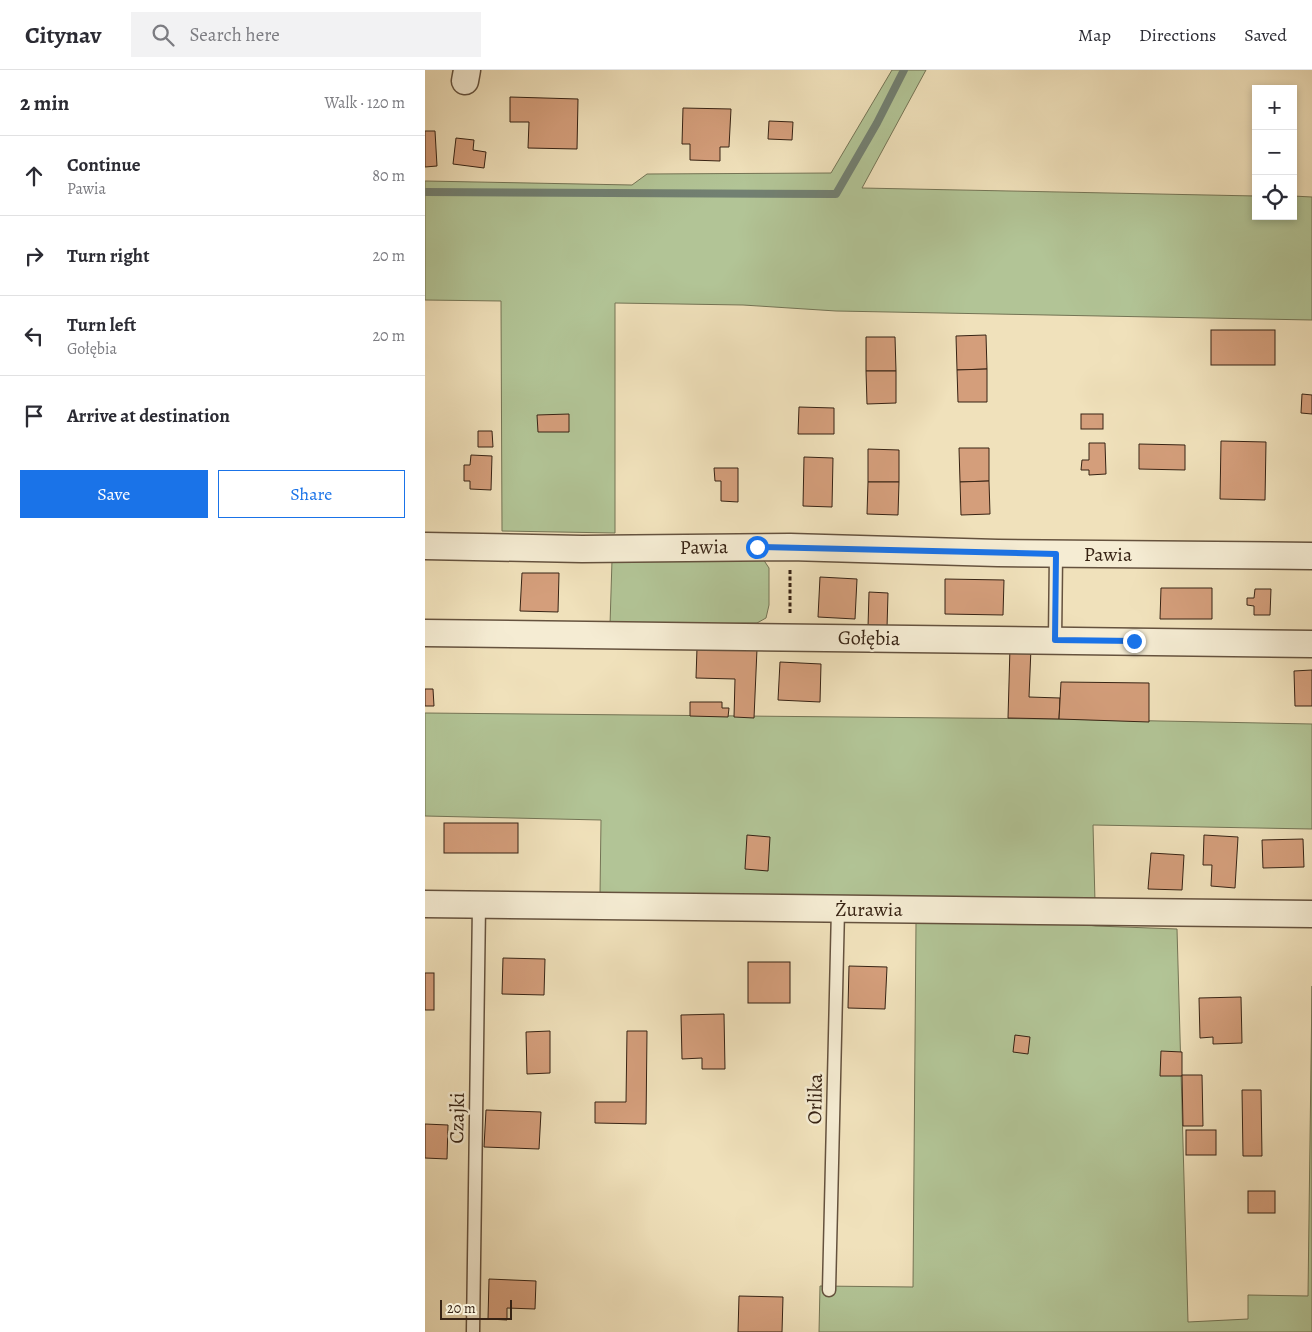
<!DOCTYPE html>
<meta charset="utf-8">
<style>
body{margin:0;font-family:Alegreya,serif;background:#f2f2f3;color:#2b2b33}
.controls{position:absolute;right:15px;top:15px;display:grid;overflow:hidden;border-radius:0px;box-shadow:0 2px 8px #0003}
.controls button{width:45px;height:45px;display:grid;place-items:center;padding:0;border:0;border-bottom:1px solid #e1e1e2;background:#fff;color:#2b2b33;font:25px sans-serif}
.scale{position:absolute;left:15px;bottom:12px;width:72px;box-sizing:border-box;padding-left:5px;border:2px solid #372314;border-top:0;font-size:14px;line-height:18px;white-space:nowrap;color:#372314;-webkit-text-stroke:4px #f5ecd3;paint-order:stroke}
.stop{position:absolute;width:15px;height:15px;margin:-11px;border:4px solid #1a73e8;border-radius:50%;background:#fff}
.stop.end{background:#1a73e8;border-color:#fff;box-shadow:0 1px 5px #0008}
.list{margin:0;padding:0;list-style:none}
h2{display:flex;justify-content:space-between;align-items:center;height:65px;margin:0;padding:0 20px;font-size:21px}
h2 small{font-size:16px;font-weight:400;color:#7c7c81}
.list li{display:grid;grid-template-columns:32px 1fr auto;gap:15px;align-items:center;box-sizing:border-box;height:80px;padding:0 20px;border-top:1px solid #e1e1e2}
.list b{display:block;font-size:19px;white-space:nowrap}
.list p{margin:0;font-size:16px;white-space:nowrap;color:#7c7c81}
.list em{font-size:16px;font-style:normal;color:#7c7c81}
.actions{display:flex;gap:10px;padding:15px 20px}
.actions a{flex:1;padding:11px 0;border:1px solid #1a73e8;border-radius:0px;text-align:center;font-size:18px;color:#1a73e8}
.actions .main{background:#1a73e8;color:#fff}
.icon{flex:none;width:28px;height:28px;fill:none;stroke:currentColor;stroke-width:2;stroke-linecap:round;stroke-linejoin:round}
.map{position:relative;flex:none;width:887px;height:1262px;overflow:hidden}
header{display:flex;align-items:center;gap:30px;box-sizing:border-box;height:70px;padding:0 25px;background:#fff;border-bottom:1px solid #e1e1e2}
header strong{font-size:24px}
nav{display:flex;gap:28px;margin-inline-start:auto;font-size:18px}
.search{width:350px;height:45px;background:#f2f2f3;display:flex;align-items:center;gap:12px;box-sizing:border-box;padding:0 18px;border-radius:0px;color:#7c7c81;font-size:19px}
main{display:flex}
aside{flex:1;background:#fff}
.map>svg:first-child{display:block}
</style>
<header>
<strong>Citynav</strong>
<div class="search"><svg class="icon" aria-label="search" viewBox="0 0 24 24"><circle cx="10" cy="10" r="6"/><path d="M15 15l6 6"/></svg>Search here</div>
<nav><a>Map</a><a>Directions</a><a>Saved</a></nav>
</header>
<main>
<aside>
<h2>2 min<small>Walk · 120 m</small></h2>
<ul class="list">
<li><svg class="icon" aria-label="ahead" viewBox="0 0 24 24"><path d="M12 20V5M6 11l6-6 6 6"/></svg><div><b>Continue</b><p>Pawia</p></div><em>80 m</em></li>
<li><svg class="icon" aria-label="right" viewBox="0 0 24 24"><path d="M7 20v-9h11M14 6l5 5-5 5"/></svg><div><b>Turn right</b></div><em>20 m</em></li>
<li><svg class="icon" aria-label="left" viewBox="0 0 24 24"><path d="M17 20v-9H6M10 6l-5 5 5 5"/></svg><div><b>Turn left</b><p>Gołębia</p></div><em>20 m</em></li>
<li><svg class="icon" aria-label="arrive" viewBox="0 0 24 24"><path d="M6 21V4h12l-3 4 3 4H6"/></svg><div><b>Arrive at destination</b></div></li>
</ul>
<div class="actions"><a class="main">Save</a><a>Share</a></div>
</aside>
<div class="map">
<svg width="887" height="1262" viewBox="0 0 887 1262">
<rect width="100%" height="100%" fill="#f0e1bb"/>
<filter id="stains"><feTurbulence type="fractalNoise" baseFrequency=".004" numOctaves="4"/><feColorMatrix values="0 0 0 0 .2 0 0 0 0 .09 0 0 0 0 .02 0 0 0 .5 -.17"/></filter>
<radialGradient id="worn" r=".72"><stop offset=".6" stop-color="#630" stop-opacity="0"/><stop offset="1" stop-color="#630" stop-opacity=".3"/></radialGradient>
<g fill="#b2c496" stroke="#747455">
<polygon points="467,0 501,0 437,118 831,126 831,146 868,146 868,126 887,127 887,250 411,241 318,235 190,233 190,463 77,461 76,231 0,230 0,111 207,115 222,104 406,103"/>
<polygon points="338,489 344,498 344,535 341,548 332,553 185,555 187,490"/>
<polygon points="0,643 634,649 887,654 887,759 668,755 670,832 175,824 176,750 0,746"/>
<polygon points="491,852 636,852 671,856 752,859 763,1252 823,1249 823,1225 883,1226 887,916 887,1262 394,1262 395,1216 488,1217"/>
</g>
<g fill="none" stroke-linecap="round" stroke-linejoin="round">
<polyline stroke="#728072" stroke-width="8" points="0,122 411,124 452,53 479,0"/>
</g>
<g fill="#d49e7b" stroke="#372314">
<polygon points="85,27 153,29 152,79 103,78 104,52 85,52"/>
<polygon points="258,38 306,39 304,77 295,77 295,91 265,90 265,74 257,74"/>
<polygon points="344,51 368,52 367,70 343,69"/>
<polygon points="0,61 10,61 12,96 0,97"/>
<polygon points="31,68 49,70 48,80 61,82 59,98 28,94"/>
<rect x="786" y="260" width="64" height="35"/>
<polygon points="561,265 562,299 532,300 531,266"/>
<polygon points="441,267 470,267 471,301 441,301"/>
<polygon points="562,299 562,332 533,332 532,300"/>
<polygon points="441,301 471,301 471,333 442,334"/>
<polygon points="877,324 887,325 887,344 876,343"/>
<polygon points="374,337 409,338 409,364 373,364"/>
<polygon points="144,344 144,362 113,362 112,345"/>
<rect x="656" y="344" width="22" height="15"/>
<polygon points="53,361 67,361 68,377 53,377"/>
<polygon points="796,371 841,372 840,430 795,429"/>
<polygon points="664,373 680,373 681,404 664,405 664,400 656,400 657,390 664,390"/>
<polygon points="714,374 760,375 760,400 714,399"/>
<polygon points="534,378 564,378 564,411 535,412"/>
<polygon points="443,379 474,380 474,412 443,412"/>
<polygon points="46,385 67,386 66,420 45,419 45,411 39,411 39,395 45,395"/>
<polygon points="379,387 408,388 407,437 378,436"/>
<polygon points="289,398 313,398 313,432 296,431 296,411 290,411"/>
<polygon points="564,411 565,444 536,445 535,412"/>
<polygon points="443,412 474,412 473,445 442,444"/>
<polygon points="97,503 134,503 133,542 95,541"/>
<polygon points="395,507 432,509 430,549 393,547"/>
<polygon points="520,509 579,510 578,545 520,544"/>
<polygon points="736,518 787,518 787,549 735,549"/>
<polygon points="830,519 846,519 845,545 829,545 829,536 822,535 822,528 829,528"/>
<polygon points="444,522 463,523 462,558 443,557"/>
<polygon points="585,577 606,578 604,627 635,628 634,649 583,648"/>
<polygon points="272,578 332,579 329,648 309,647 310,609 271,608"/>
<polygon points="355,592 396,594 395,632 353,630"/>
<polygon points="887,600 887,636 870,636 869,601"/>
<polygon points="636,612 724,613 724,652 634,649"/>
<polygon points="0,619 8,619 9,636 0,636"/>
<polygon points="265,632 297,632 297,638 304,638 303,647 265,646"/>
<rect x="19" y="753" width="74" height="30"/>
<polygon points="322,765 345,767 343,801 320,799"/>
<polygon points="779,765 813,767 810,818 786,816 787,795 778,795"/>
<polygon points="878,769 879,797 838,798 837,770"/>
<polygon points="726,783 759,785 757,820 723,819"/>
<polygon points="78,888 120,889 119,925 77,924"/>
<rect x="323" y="892" width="42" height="41"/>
<polygon points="424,896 462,897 460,939 423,938"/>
<rect x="0" y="903" width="9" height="37"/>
<polygon points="816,927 817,973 788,974 788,967 775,968 774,928"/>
<polygon points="299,944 300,999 277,999 277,988 257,989 256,945"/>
<polygon points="125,961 125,1003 102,1004 101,962"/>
<polygon points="202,961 222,961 221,1054 170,1053 170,1032 201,1032"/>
<polygon points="590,965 605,967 603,984 588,982"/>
<polygon points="736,981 757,982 757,1006 735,1006"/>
<polygon points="757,1005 777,1005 778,1056 758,1056"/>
<polygon points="817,1020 836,1020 837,1086 818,1086"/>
<polygon points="61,1040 116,1042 114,1079 59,1077"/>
<polygon points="0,1054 23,1055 22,1089 0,1088"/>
<rect x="761" y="1060" width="30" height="25"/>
<rect x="823" y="1121" width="27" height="22"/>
<polygon points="64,1209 111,1211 110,1239 82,1238 82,1250 63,1249"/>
<polygon points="314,1226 358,1227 357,1262 313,1262"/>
</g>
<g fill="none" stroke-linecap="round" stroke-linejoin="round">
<defs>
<g id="service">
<polyline points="630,570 631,484"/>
<polyline points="404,1220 413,839"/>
<polyline points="48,1262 54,835"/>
</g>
<g id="minor">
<polyline points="40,11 42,0"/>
<polyline points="0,476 157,479 365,477 573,483 887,486"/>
<polyline points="0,563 887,574"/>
<polyline points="0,834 887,844"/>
</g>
</defs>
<use href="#service" stroke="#65523e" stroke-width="15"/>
<use href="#minor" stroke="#65523e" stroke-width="29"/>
<polyline stroke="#372314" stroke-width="3" stroke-dasharray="4 2.5" stroke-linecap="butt" points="365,500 365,544"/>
<use href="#service" stroke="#f5ecd3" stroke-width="12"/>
<use href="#minor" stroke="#f5ecd3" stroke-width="26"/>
</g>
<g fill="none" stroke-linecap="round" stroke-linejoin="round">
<polyline stroke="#1a73e8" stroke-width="6" points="332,477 631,484 630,570 709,571"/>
</g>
<g text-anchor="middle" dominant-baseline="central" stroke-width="5" stroke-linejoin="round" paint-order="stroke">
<g font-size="20" fill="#372314" stroke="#f5ecd3">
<text transform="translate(279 477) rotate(-1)">Pawia</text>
<text x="683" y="484">Pawia</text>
<text transform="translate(444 568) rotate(1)">Gołębia</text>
<text x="444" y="839">Żurawia</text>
<text transform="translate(390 1029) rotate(-89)">Orlika</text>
<text transform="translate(32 1048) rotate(-89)">Czajki</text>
</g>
</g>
<rect width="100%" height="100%" filter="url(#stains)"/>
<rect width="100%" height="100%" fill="url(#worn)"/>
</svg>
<div class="controls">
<button>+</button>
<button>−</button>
<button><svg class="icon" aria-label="locate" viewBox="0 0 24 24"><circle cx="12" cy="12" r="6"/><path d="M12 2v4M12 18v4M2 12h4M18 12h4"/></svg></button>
</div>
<div class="scale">20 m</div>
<div class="stop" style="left:332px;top:477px"></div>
<div class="stop end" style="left:709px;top:571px"></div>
</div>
</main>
